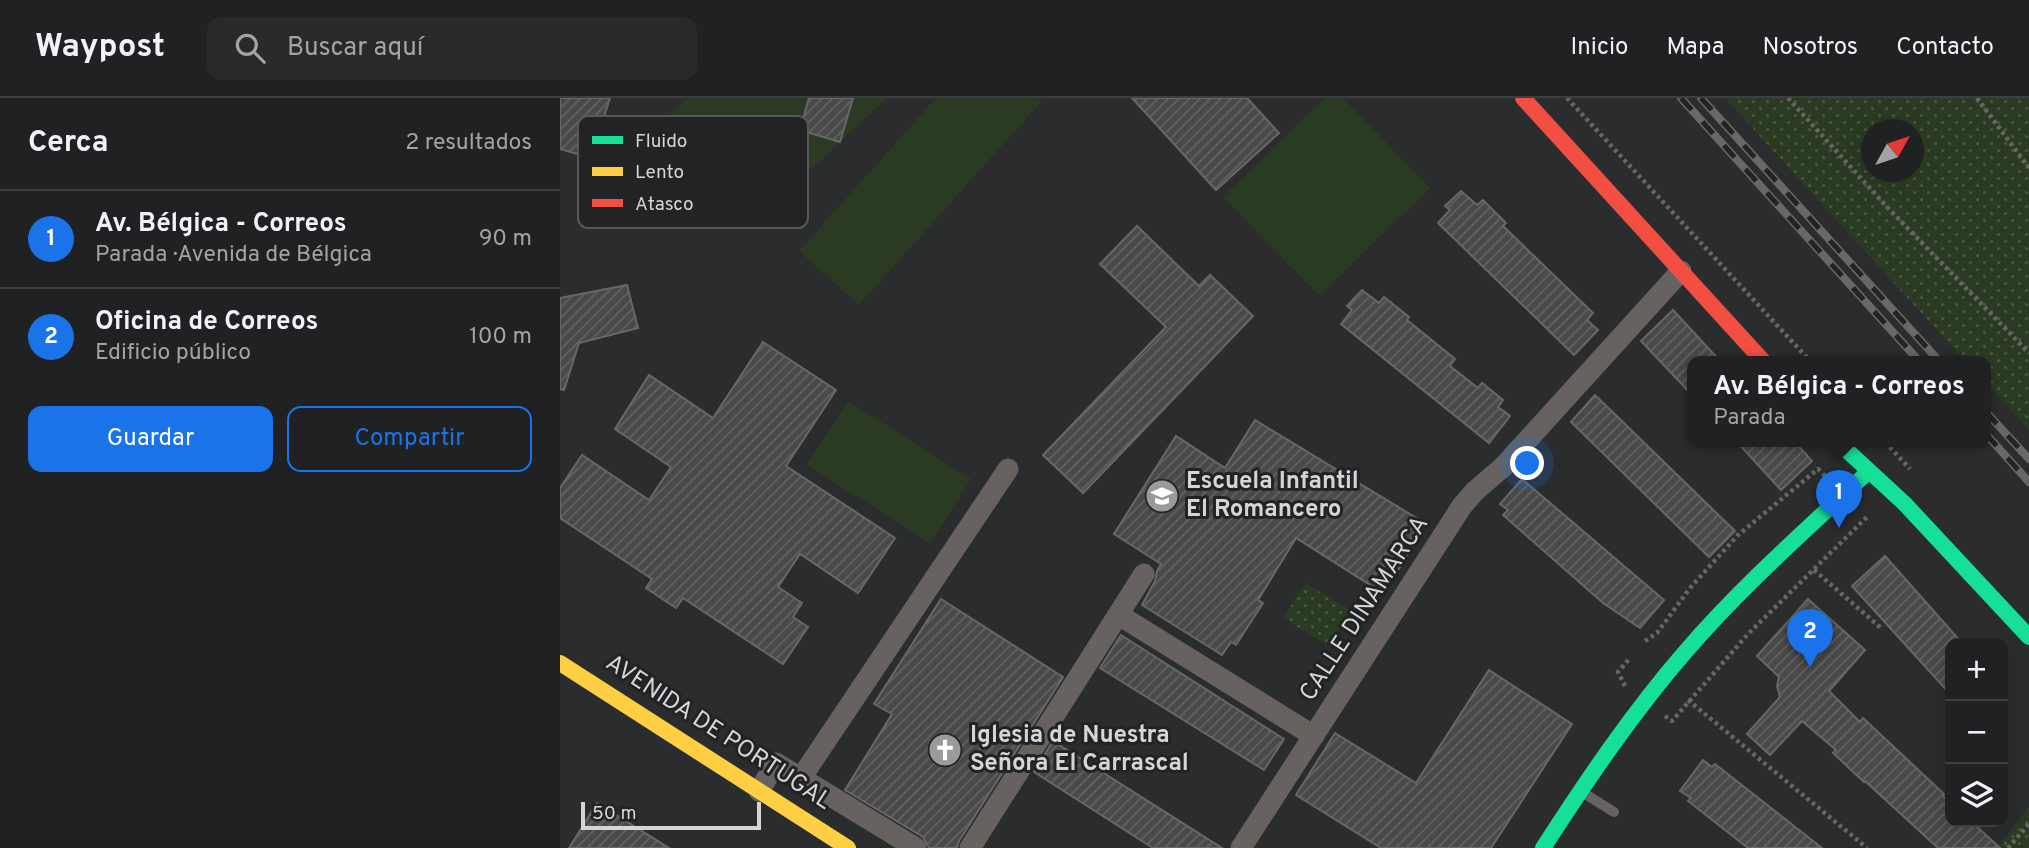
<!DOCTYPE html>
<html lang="es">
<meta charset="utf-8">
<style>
body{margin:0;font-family:Overpass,sans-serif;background:#28292a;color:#f1f3f6}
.controls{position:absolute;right:21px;bottom:21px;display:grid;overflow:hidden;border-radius:14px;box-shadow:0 7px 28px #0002}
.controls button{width:63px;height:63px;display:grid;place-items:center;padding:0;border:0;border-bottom:2px solid #3d3e40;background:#202122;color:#f1f3f6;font:35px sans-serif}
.compass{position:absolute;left:1301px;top:21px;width:63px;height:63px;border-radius:50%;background:#202122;box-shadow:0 7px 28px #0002;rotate:50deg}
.scale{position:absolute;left:21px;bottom:18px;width:180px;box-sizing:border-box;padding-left:7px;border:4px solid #d4d5d7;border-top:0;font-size:19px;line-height:24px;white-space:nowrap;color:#d4d5d7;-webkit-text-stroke:5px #212325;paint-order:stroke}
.you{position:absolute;left:968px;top:366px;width:24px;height:24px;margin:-18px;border:5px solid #fff;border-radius:50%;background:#1a73e8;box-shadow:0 0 0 10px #1a73e833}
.badge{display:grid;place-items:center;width:46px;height:46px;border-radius:50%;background:#1a73e8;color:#fff;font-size:23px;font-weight:700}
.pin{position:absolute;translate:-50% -58px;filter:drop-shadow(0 2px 4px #0008)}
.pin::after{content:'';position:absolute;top:37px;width:24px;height:21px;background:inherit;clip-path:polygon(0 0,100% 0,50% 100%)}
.popup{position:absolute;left:1127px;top:258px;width:304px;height:91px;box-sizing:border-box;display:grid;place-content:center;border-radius:14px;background:#202122;filter:drop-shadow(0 2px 5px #0005);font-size:23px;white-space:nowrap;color:#a2a3a5}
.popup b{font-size:26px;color:#f1f3f6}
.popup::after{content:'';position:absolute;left:50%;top:100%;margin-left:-14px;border:14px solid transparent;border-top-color:#202122}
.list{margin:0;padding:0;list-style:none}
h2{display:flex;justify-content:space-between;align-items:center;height:91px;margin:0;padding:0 28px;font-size:30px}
h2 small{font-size:23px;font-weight:400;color:#a2a3a5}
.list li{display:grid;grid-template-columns:46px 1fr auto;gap:21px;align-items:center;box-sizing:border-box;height:98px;padding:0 28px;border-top:2px solid #3d3e40}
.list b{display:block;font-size:26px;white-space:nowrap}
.list p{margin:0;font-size:23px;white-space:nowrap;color:#a2a3a5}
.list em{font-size:23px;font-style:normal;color:#a2a3a5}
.actions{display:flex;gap:14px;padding:21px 28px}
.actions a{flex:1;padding:16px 0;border:2px solid #1a73e8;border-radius:14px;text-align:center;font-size:24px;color:#1a73e8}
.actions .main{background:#1a73e8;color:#fff}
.icon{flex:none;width:38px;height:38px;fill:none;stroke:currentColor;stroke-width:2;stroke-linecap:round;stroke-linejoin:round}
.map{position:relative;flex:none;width:1469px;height:750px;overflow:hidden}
header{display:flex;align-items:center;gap:42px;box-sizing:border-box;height:98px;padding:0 35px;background:#202122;border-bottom:2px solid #3d3e40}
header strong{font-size:33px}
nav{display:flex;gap:38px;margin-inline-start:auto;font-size:24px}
.search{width:490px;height:63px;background:#28292a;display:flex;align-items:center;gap:18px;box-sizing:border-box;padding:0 24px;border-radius:14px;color:#a2a3a5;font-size:26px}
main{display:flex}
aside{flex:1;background:#202122}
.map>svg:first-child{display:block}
</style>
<header>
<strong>Waypost</strong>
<div class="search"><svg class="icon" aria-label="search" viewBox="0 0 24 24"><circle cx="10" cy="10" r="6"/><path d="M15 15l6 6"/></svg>Buscar aquí</div>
<nav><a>Inicio</a><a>Mapa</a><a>Nosotros</a><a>Contacto</a></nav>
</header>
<main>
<aside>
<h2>Cerca<small>2 resultados</small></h2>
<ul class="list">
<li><span class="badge">1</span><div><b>Av. Bélgica - Correos</b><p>Parada · Avenida de Bélgica</p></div><em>90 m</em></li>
<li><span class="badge">2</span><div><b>Oficina de Correos</b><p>Edificio público</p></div><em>100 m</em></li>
</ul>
<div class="actions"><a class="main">Guardar</a><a>Compartir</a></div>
</aside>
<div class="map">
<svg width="1469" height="750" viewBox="0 0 1469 750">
<defs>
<pattern id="park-dots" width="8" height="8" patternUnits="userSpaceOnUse" patternTransform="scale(1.75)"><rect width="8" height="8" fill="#2b3b23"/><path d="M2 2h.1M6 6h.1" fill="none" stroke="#495642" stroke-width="1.8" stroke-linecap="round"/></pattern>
<pattern id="building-hatch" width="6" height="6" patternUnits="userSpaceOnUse" patternTransform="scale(1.75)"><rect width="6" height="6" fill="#494949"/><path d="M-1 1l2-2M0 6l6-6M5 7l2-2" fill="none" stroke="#626262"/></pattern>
</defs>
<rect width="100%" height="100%" fill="#2b2c2e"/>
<g fill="#2b3b23">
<polygon points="128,0 249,0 240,32 280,44 293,0 327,0 197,122 98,27"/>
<polygon points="376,0 477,0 481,4 299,207 239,153"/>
<polygon points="765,0 783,0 870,90 759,198 663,99"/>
<polygon points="288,303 411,381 370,445 247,367"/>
</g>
<g fill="url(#park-dots)" fill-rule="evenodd">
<path d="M1165,0h304v332l-43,-47v-21h-20zM1311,32h42v42h-42z"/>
<polygon points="745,485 791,513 769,548 723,520"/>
<polygon points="1469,709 1469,750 1437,750"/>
</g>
<g fill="url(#building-hatch)" stroke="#686768" stroke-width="2">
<polygon points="0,0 50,0 31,60 0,51"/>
<polygon points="249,0 293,0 280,44 240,32"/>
<polygon points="572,0 687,0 719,35 656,92"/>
<polygon points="901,93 917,107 923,102 946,125 943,128 1033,215 1027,222 1038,232 1014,257 878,125 890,112 885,108"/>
<polygon points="577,128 639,188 650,177 693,218 523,395 483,357 606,229 540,166"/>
<polygon points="67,187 78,230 19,245 4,292 0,291 0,200"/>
<polygon points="802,192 819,205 824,199 849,219 847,222 895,261 890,268 918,290 922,285 943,302 938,309 950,318 929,345 781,226 792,212 787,208"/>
<polygon points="1113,212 1161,264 1132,264 1132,297 1081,243"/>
<polygon points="203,244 276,292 226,368 335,440 298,495 240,456 218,489 242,505 233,519 248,529 223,566 123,500 116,510 86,490 92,481 0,420 0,390 22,357 89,402 111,369 55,331 89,277 153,320"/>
<polygon points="1035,297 1175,433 1149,459 1011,324"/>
<polygon points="695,322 863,424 854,435 859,438 832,482 826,478 818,492 736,440 698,502 703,505 676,547 671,544 662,557 582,507 595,483 597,473 601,466 554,436 616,338 665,370"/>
<polygon points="1177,344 1235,344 1252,363 1221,392"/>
<polygon points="962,381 1104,502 1080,530 1043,505 943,417 948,412 940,406"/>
<polygon points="1325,458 1402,545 1390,545 1390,596 1292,488"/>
<polygon points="381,501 503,579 399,743 397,750 369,750 363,739 285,692 332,616 314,606"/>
<polygon points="1248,501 1305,552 1269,593 1300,624 1303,620 1384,696 1383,698 1390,704 1390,724 1412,724 1440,750 1378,750 1305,683 1304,684 1273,655 1276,652 1242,623 1210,657 1187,636 1220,599 1217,588 1219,579 1197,558"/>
<polygon points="561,537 724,641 704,672 540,570"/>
<polygon points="929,572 1012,626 931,750 821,750 736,697 775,635 856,685"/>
<polygon points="493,643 662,750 593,750 474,674"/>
<polygon points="1143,662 1152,669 1155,666 1262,750 1188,750 1128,703 1131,700 1120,693"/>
<polygon points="37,705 109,750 9,750"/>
</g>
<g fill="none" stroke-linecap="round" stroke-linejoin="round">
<g stroke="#686664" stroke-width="4.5" stroke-dasharray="3.5 3.5" stroke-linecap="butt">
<polyline points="1007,0 1251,264"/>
<polyline points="1228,0 1328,110 1469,255"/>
<polyline points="1417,0 1469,70"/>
<polyline points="1325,344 1350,371"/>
<polyline points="1254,472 1321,530"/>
<polyline points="1085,543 1097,535 1130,490 1178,437 1258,371 1265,378"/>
<polyline points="1065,588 1058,574 1070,560"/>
<polyline points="1128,602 1307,750"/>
<polyline points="1105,618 1112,623 1188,536 1309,417"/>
<polyline points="1448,750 1469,726"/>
</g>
<polyline stroke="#67625f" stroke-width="10" points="1022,694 1054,714"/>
<g stroke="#67625f" stroke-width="21">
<polyline points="559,517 754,638"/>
<polyline points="241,680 356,750"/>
<polyline points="199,693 216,665 241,680 448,371"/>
<polyline points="410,750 584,476"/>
<polyline points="681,750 902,408 915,393 943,369 1121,173"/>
</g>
<g stroke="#16e098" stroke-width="16">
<polyline points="1278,344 1344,405 1469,539"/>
<path d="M983,750c44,-68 90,-136 143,-197 56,-65 120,-121 182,-179"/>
</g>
<polyline stroke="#ffcf43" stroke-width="16" points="0,565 288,750"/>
<polyline stroke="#f24e42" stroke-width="16" points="963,0 1204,264"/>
<defs>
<g id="rail">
<polyline points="1121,0 1360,264"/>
<polyline points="1141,0 1380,264"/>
<polyline points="1426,314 1469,361"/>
<polyline points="1426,336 1469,384"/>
</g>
</defs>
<use href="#rail" stroke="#6a6866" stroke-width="8"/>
<use href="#rail" stroke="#212325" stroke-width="5" stroke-dasharray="16" stroke-linecap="butt"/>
</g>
<defs>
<symbol id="school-disc" viewBox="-11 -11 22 22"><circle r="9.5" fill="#999a9c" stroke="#212325"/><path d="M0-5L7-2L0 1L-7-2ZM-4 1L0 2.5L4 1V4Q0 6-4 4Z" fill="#fff"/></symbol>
<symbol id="church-disc" viewBox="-11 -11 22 22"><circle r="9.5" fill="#999a9c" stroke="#212325"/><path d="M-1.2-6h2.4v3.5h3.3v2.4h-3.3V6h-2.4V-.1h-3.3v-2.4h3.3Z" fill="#fff"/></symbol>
</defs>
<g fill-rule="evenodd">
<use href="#school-disc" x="583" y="379" width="38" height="38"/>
<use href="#church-disc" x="366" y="633" width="38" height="38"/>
</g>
<g text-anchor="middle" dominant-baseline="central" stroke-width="6" stroke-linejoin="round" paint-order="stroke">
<g font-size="24" font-weight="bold" fill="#d4d5d7" stroke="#212325" text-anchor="start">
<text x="626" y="384">Escuela Infantil<tspan x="626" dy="28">El Romancero</tspan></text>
<text x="410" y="638">Iglesia de Nuestra<tspan x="410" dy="28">Señora El Carrascal</tspan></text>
</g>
<g font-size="24" fill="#d4d5d7" stroke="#212325">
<text transform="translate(805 511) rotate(-57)">CALLE DINAMARCA</text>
<text transform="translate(158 635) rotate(33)">AVENIDA DE PORTUGAL</text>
</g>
</g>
<rect x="18" y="18" width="230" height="112" rx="10" fill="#212325" stroke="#57585a" stroke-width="2"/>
<rect x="32" y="38" width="31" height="8" fill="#16e098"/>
<rect x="32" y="69" width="31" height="9" fill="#ffcf43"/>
<rect x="32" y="101" width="31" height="8" fill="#f24e42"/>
<g font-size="19" fill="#d4d5d7">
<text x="75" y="49">Fluido</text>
<text x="75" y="80">Lento</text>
<text x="75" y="112">Atasco</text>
</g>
</svg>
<div class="controls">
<button>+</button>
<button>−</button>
<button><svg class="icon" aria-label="layers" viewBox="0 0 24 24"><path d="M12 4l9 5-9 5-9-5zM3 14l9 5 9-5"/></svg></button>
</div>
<svg class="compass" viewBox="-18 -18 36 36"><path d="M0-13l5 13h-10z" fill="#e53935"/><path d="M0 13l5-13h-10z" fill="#a2a3a5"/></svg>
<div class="scale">50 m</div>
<div class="you"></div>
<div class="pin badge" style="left:1279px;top:430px">1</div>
<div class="popup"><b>Av. Bélgica - Correos</b>Parada</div>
<div class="pin badge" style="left:1250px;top:569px">2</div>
</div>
</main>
